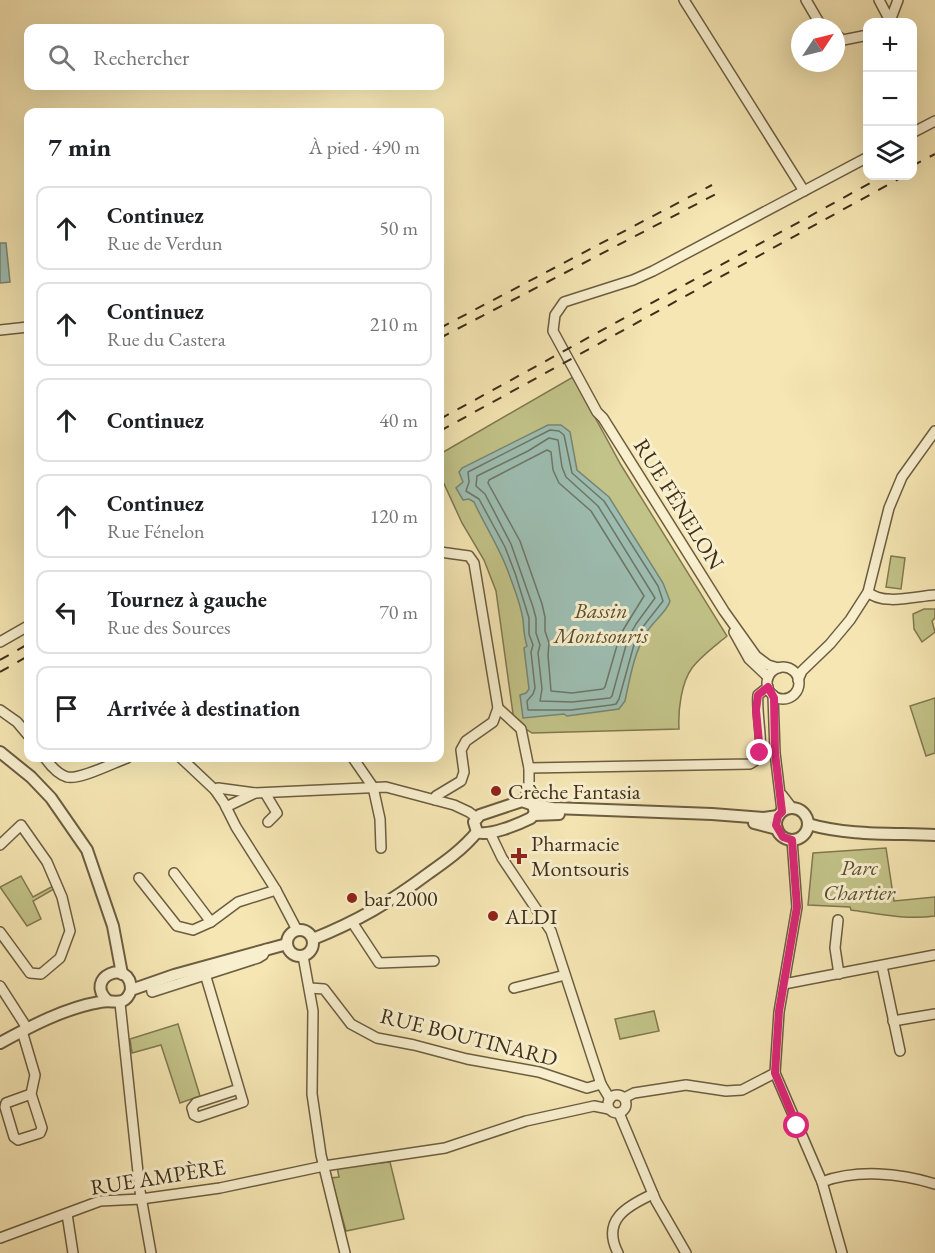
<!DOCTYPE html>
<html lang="fr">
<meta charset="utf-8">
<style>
body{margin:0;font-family:"EB Garamond",serif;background:#f2f2f2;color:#202124}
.controls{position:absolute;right:18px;top:18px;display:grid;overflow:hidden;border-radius:12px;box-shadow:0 6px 24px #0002}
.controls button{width:54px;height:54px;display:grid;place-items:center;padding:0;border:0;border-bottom:2px solid #e0e0e0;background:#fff;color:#202124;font:30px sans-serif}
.compass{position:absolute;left:791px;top:18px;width:54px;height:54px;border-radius:50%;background:#fff;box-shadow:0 6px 24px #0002;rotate:55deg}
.stop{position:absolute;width:18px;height:18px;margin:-14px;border:4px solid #db2777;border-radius:50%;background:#fff}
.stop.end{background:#db2777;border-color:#fff;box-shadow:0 2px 6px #0008}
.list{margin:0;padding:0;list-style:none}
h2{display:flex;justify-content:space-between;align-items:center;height:78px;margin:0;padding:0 24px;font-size:26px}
h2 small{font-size:20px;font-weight:400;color:#757577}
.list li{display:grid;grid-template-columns:39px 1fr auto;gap:18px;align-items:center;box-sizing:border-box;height:84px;margin:0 12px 12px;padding:0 12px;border:2px solid #e0e0e0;border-radius:12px}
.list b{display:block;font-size:22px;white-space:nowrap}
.list p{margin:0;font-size:20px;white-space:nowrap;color:#757577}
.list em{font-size:20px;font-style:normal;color:#757577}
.icon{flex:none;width:33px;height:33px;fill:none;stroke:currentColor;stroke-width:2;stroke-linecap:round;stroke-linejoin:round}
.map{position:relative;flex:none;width:935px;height:1253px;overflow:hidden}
.search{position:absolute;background:#fff;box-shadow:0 6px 24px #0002;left:24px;top:24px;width:420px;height:66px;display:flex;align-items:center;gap:15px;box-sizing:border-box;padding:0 21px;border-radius:12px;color:#757577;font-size:22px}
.panel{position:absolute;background:#fff;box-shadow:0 6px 24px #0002;left:24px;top:108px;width:420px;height:654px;border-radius:12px}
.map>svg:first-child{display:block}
</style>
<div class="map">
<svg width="935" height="1253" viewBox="0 0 935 1253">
<rect width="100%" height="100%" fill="#f5e6b3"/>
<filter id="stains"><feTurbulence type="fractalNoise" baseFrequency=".00333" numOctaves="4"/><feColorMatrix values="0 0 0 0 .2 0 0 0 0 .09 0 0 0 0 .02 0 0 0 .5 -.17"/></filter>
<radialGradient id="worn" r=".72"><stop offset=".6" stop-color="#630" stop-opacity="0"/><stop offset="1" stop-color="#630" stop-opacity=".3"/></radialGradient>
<g fill="#c2c388" stroke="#807951" stroke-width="1.5">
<path d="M573,377l48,88 106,171c-12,10 -26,20 -35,32 -11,15 -14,43 -13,61l-147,4 -18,-12 -18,-130 -12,-31 -22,-37 -22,-48v-21z"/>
<polygon points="891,556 905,558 901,589 886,587"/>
<polygon points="924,609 935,609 935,618 932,621 935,632 922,642 914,629 913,614"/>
<polygon points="935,698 935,753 926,756 910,706"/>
<path d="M886,848l8,53 41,-4v19c-28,4 -56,-2 -84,-6l-1,-3 -42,-2 5,-52z"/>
<polygon points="21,876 33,897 53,886 54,889 33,901 41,919 27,926 0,887"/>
<polygon points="654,1011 659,1031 620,1039 615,1019"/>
<polygon points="178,1024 200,1096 180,1103 161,1045 132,1053 130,1039"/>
<polygon points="390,1162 404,1219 346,1231 331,1178 339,1177 337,1167"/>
</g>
<g fill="#9dbeb2" stroke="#778575" stroke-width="1.5">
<polygon points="0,243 6,243 10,282 0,283"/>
<path d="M548,425h13l9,7 7,38 32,27 54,86 7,18c-3,11 -17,20 -23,31 -13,20 -17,46 -22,69l-6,8 -52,7 -3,-2 -41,4 -3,-23 6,-2 3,-4 -5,-41 3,-2c-3,-9 -3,-15 -4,-26 -2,-15 -9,-32 -14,-46 -9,-26 -24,-48 -35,-72l-5,-3 -6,1 -7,-12 7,-6 -4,-10 3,-4z"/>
</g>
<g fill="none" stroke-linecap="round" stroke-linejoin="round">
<g stroke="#6e7666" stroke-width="1.5">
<polygon points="550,430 559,431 564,435 572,473 604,501 658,586 663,601 642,628 635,641 619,699 616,704 611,705 571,710 528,710 527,701 533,694 535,688 531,652 533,645 529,634 529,618 515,573 505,547 479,499 466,491 469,482 468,472"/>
<polygon points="549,438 558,440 562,467 566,477 598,506 655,598 636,624 628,638 612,696 610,698 572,702 540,701 542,689 538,653 540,645 536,633 536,618 533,607 511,544 485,494 476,486 477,476 528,451"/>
<polygon points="547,450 551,452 553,470 559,483 591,511 644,596 620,635 605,687 603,689 572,693 551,691 548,655 549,643 545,631 545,617 542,604 520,541 488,483 489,480"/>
</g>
<defs>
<g id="minor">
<polyline points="684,0 804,191"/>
<polyline points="806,0 820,24 825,27"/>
<polyline points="879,0 890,21"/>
<polyline points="887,22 890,21 898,0"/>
<polyline points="836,35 843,40 868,35"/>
<polyline points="912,133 935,121"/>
<polyline points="0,330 28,327"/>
<path d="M868,592c15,14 48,4 67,3"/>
<polyline points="734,632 749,659 768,677"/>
<polyline points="0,642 28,626"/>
<circle cx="783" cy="683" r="16"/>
<polyline points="778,668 768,665 756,656 724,611 603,418 597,412 553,331 555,315 564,302 633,280 653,271 868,157"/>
<polyline points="798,680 802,671 830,644 850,620 868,592 889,508 902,477 935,431"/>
<polyline points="773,695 775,753 782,811"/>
<polyline points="498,708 521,729 529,768 529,783 524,802"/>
<polyline points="0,710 17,722 28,735"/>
<path d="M45,758c5,7 12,16 22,19 13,3 46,-14 60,-19"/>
<polyline points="181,758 215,790 224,803 236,827 276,890 297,930"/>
<polyline points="353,758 373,787 380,819 381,848"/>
<path d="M529,768l221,-4c4,-2 8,-6 10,-10 3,-9 -4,-45 -2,-59l10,-8"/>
<polyline points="215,790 218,788 255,793 386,787 454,805 469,812 477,818"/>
<polyline points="265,793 277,813 268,822"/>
<polyline points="782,795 792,808"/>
<polyline points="435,800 436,796 461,781 464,772 461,750 466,741 493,722 498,708 474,563 469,556 440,552"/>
<polyline points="226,807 255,793"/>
<polyline points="490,833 502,858 551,931 593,1060 601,1084 610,1099"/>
<polyline points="792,840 797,907 779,1012 775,1073 822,1182 842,1253"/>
<polyline points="0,845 21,825 47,862 62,897 70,931 60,958 41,974 30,973 0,932"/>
<polyline points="174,873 211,922"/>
<polyline points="139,878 177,926 193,930 211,922 238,902 276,890"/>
<polyline points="838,920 835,948 839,974"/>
<polyline points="352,922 379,963 434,961"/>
<polyline points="303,956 313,1011 312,1094 321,1155 345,1253"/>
<polyline points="882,966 900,1051"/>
<polyline points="203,967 243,1102 198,1117 194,1115 192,1108 196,1103 239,1089"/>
<polyline points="784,984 935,955"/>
<polyline points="151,985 152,992 258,958 263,955 266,949"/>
<polyline points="0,986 27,1028"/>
<polyline points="310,988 324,989 351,1024 377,1038 414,1045 467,1059 539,1072 587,1088 601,1084"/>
<polyline points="514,988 565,975"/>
<polyline points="120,1003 140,1191 151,1253"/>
<polyline points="893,1021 935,1014"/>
<polyline points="22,1031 35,1075 31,1094 6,1103 5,1107 14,1137 18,1140 40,1133 42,1128 31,1094"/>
<circle cx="617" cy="1104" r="9"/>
<polyline points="624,1098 634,1093 686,1085 726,1091 742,1090 775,1073"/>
<polyline points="619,1113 656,1201 686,1253"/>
<path d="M822,1182c35,-13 78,-9 113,2"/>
<polyline points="67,1214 73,1253"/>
<polyline points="0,1238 100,1201 141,1199 220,1188 324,1166 445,1148 526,1121 594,1106 609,1109"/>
<path d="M618,1253c-17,-33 9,-47 35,-59"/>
</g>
<g id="tertiary">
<polyline points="0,752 31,777 51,798 87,850 113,926 122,974"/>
<path d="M522,801l11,4 2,8 -4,5c-12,6 -43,19 -54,14l-3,-10 6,-7z"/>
<polyline points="533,805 553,808 712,814 764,818 778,816"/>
<circle cx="792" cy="824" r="16"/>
<polyline points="534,815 559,814"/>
<polyline points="754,823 777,829"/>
<path d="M808,824c41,12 85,9 127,11"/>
<circle cx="300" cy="943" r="13"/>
<path d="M313,939c45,-18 77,-37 116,-66 17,-12 34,-24 48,-41"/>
<path d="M108,1001c-26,-23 23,-45 23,-11"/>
<path d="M0,1043c31,-17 65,-35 100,-41 14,-3 25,6 31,-12l43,-15 113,-31"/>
</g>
</defs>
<use href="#minor" stroke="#6c5d40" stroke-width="12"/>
<use href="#tertiary" stroke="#6c5d40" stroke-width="14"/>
<use href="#minor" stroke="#f8efce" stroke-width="9"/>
<use href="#tertiary" stroke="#f8efce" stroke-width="10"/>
<g stroke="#3f2f1a" stroke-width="2" stroke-dasharray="10 10" stroke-linecap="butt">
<polyline points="912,166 935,154"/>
<polyline points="440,328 712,185"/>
<polyline points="440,338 716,194"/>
<polyline points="440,419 883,176"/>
<polyline points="440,431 904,176"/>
<polyline points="0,660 28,644"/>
<polyline points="0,672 28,656"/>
</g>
</g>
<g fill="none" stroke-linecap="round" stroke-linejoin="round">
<polyline stroke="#db2777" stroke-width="8" points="760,753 756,710 758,695 768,687 774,698 775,753 782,812 778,816 776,825 783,837 792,840 797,907 779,1011 775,1073 797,1126"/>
</g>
<g fill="#8f2418" stroke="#f8efce" stroke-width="2">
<circle cx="496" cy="791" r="6"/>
<path d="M516 847h6v6h6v6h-6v6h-6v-6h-6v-6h6z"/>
<circle cx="352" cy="898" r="6"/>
<circle cx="493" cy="916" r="6"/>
</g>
<g text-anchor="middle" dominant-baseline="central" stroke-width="6" stroke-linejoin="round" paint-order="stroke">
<g font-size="22" fill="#3f2f1a" stroke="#f8efce">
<text transform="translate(679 504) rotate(58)">RUE FÉNELON</text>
<text transform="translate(469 1037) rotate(14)">RUE BOUTINARD</text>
<text transform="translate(158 1177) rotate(-9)">RUE AMPÈRE</text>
</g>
<g font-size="22" font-style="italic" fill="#594d30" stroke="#f8efce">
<text x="601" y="610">Bassin<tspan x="601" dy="25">Montsouris</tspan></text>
<text x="859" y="867">Parc<tspan x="859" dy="25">Chartier</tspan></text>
</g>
<g font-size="22" fill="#3f2f1a" stroke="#f8efce" text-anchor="start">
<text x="508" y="791">Crèche Fantasia</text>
<text x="531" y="843">Pharmacie<tspan x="531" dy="25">Montsouris</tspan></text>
<text x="364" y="898">bar 2000</text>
<text x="505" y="916">ALDI</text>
</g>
</g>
<rect width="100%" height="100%" filter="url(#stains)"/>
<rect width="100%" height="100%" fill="url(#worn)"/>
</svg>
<div class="controls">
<button>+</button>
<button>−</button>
<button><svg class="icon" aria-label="layers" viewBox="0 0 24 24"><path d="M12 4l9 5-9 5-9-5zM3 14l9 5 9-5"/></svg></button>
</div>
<svg class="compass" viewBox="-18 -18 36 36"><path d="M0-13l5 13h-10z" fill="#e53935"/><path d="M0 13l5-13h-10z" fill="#757577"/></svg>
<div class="stop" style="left:797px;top:1126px"></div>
<div class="stop end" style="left:760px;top:753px"></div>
<div class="search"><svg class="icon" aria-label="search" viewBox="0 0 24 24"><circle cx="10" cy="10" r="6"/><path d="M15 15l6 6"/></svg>Rechercher</div>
<section class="panel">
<h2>7 min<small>À pied · 490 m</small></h2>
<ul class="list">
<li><svg class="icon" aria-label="ahead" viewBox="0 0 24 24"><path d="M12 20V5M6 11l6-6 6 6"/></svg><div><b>Continuez</b><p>Rue de Verdun</p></div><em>50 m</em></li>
<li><svg class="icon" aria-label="ahead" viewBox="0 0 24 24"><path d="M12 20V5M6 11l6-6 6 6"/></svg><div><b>Continuez</b><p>Rue du Castera</p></div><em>210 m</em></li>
<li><svg class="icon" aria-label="ahead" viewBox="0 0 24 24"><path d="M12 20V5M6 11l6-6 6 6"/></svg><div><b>Continuez</b></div><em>40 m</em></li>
<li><svg class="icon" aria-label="ahead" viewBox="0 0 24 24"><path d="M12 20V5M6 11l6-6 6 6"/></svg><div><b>Continuez</b><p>Rue Fénelon</p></div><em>120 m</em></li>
<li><svg class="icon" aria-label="left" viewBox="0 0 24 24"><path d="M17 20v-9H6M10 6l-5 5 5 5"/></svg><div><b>Tournez à gauche</b><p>Rue des Sources</p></div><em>70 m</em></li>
<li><svg class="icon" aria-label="arrive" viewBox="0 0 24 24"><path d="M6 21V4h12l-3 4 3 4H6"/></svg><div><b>Arrivée à destination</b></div></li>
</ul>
</section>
</div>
